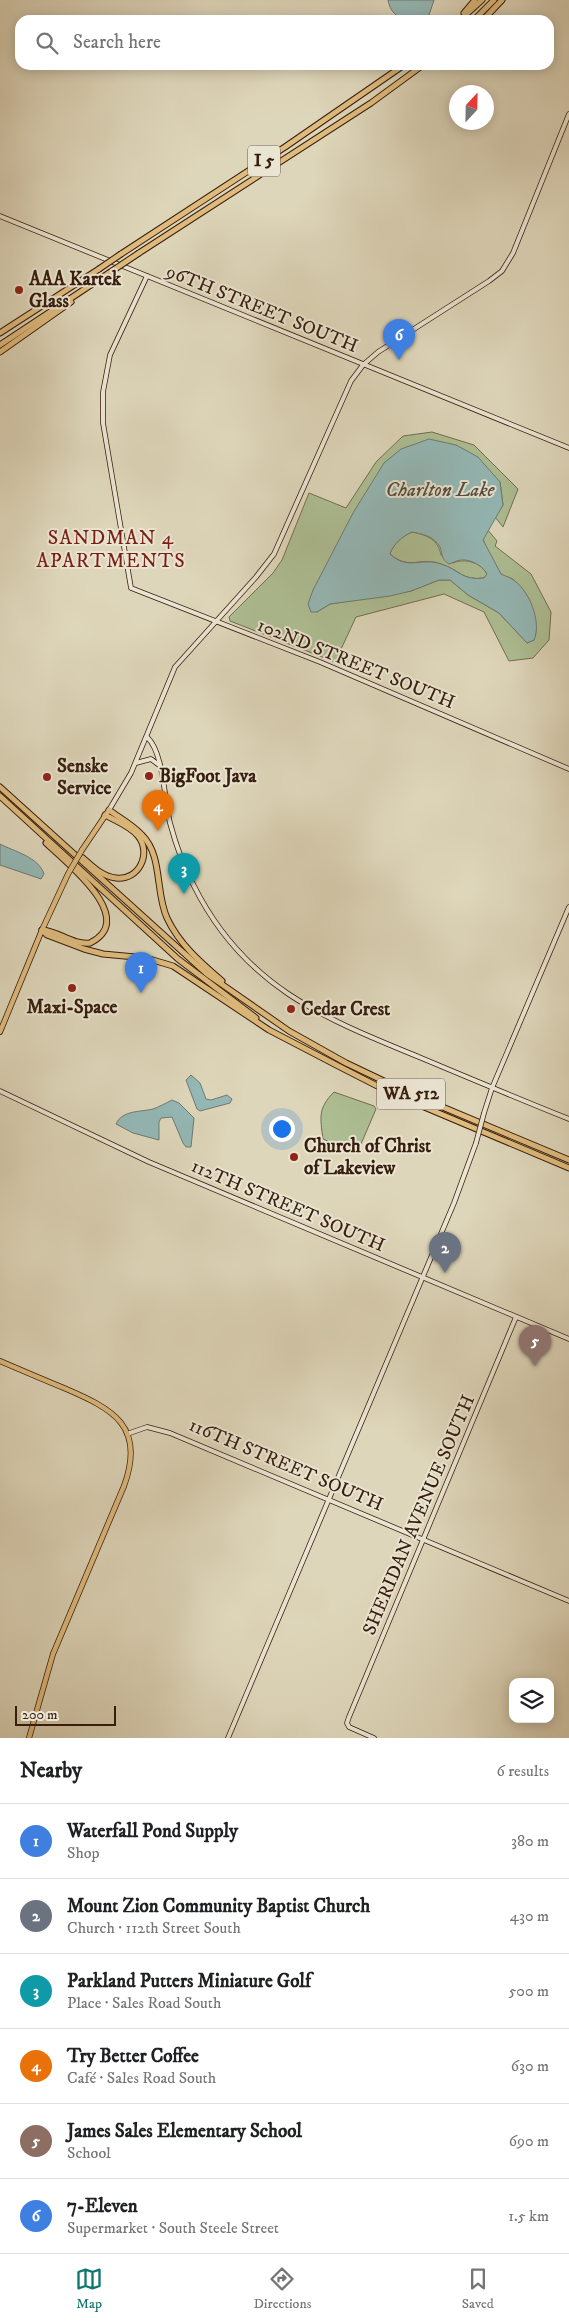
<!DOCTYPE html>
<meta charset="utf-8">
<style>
body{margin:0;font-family:"IM FELL DW Pica",serif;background:#f6f6f6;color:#202124}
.controls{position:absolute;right:15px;bottom:15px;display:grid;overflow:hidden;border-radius:10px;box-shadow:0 2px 12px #0003}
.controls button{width:45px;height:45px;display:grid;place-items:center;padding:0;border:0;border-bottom:1px solid #e0e0e0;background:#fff;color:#202124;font:25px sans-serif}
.compass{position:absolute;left:449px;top:85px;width:45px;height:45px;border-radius:50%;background:#fff;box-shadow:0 2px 12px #0003;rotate:22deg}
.scale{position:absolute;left:15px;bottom:12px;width:101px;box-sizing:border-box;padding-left:5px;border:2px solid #371e0d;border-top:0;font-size:14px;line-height:18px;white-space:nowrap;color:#371e0d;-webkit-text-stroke:4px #eae4d2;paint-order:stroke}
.you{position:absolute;left:281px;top:1128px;width:18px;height:18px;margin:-12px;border:4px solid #fff;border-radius:50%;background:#1a73e8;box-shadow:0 0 0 8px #1a73e833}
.badge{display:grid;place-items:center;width:32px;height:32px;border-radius:50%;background:#0f766e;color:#fff;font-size:16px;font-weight:700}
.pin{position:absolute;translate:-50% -41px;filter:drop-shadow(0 1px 2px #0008)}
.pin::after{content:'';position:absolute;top:26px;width:18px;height:15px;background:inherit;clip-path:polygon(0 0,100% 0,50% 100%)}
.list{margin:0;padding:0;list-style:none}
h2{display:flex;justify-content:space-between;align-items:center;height:65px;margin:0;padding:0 20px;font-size:21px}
h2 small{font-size:16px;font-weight:400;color:#757577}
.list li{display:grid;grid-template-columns:32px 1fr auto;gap:15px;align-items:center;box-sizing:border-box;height:75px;padding:0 20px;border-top:1px solid #e0e0e0}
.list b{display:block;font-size:19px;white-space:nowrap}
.list p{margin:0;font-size:16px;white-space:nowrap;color:#757577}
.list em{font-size:16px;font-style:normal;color:#757577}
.icon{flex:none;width:28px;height:28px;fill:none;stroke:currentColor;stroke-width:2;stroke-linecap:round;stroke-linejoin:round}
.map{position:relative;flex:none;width:569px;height:1738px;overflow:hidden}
.search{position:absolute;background:#fff;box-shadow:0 2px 12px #0003;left:15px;right:15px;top:15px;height:55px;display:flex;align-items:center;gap:12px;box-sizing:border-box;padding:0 18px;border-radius:15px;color:#757577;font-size:19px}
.sheet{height:515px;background:#fff}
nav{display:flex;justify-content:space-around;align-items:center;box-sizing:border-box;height:70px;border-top:1px solid #e0e0e0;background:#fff;font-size:14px;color:#757577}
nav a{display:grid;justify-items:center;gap:2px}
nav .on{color:#0f766e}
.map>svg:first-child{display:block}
</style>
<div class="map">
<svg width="569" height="1738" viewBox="0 0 569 1738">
<rect width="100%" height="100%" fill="#ded6ba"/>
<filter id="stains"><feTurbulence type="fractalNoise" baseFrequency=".004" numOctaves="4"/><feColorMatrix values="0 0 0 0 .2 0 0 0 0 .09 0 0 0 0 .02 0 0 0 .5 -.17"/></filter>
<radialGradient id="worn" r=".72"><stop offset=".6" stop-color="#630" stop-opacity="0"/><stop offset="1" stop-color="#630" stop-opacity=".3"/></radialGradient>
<g fill="#adbe93" stroke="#726e50">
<path d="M432,432l42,13 44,44 -15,38 -8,-10 8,-12 -3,-23 -181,100 -6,8 4,22 13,-8 81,-13 28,-11h11l18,15 31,18 28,30 7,-3c7,-16 -8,-48 -20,-60 -3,-3 -10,-3 -13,-6 -8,-9 -14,-24 -18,-35l4,-10 10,12 -2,5 36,28 20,38 -2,28 -16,18 -24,3 -25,-49 -40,-18 -88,23 -21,45 -105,-41 -1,-4 44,-44 9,-13 27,-67 37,15 30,-46 27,-26z"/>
<path d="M412,532c15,3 26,7 29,23l12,8c12,-5 27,-1 34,11l-3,4c-22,3 -24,-8 -43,-14 -20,-8 -32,7 -51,-10 3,-10 12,-18 22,-22z"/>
<path d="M334,1092l40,14 2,3 -15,35 -8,8 -30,-13c-3,-22 -5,-31 11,-47z"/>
</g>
<g fill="#94b8b6" stroke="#6f7a72" fill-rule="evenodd">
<path d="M388,0h46l-5,15c-17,8 -37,7 -41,-15z"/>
<path d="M429,439l27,6 22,12 22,25 3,23 -20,35 18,34c4,2 8,3 11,5 17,10 30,43 22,61l-7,3 -28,-30 -31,-18 -18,-15h-11l-28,11 -21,5 -60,8 -13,8h-6l-3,-8 5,-14 40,-77 31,-50 17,-14zM412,532c10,2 22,4 28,15 3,8 1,12 9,17 4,-1 8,-4 12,-4 10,-1 22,6 26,14l-3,4c-22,3 -24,-8 -43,-14 -20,-7 -33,7 -51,-10 3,-10 13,-18 22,-22z"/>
<path d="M0,844c13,7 39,13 44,30l-3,5 -41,-14z"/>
<polygon points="191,1075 200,1083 206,1099 211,1100 227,1095 232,1099 230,1103 200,1111 197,1109 186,1080"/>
<path d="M172,1100l7,3 15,15 -3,29h-5l-3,-4 -11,-26 -11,1 -2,4v18l-26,-7 -17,-9c6,-14 25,-12 37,-15 6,-2 13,-6 19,-9z"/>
</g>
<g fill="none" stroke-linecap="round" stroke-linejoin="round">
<defs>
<g id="secondary">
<polyline points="0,216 569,448"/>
<polyline points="147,276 110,355 103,392 103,423 131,588 320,662 569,769"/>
<path d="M147,737c17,16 17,62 23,86 6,22 13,43 24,63 50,100 127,131 225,171 50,21 100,42 150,62"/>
<polyline points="136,763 151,759 159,765"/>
<polyline points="109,810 131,773 175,667 256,577 274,554 351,381 363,365 378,352 489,281 502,271 513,253 569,114"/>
<polyline points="0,1091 149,1162 569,1339"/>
<polyline points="484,1113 492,1088 569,907"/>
<polyline points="127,1434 147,1427 170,1433 569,1601"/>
<polyline points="228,1738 454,1203 476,1143"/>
<polyline points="374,1738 349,1727 347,1723 349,1717 516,1317"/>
</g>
<g id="primary">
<polyline points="82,850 109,810"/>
<polyline points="0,1032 42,930 68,874"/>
<path d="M0,1361c21,9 42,18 64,27 49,21 82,38 60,98l-71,168 -24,84"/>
</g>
<g id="highway">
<polyline points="464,13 475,0"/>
<polyline points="460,20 482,0"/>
<polyline points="474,20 494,0"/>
<polyline points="483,20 502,0"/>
<polyline points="139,253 371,103 423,65"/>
<polyline points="121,254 285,147 404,65"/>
<polyline points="0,333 99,269"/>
<polyline points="0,345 109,273"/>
<polyline points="0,352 71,302"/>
<polyline points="0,787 207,974 289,1031 346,1063 409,1093 569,1160"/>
<polyline points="0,796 178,959 256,1018"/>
<path d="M109,810c11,8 24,15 33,25 21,21 13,57 25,83 12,26 34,45 55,63"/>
<path d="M83,858c9,8 20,19 33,20 23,3 36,-25 22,-42 -8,-10 -22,-15 -33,-21"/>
<polyline points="42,930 47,935 84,949 103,954 146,958 173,966 269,1030 342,1068 391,1093 569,1168"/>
<path d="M42,930c17,1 30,15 48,13 49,-24 -23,-80 -44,-100"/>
</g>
</defs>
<use href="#secondary" stroke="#371e0d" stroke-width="5.5"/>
<use href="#primary" stroke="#371e0d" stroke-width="6"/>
<use href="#highway" stroke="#371e0d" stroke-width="7"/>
<use href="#secondary" stroke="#eae4d2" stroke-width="4"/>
<use href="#primary" stroke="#dfbb7d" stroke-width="4.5"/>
<use href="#highway" stroke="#dfbb7d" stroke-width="5"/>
<defs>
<polyline id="secondary-bridge" points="476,1143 484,1113"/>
<polyline id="primary-bridge" points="68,874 82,850"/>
<g id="highway-bridge">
<polyline points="99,269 121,254"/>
<polyline points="109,273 139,253"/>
</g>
</defs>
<use href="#secondary-bridge" stroke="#371e0d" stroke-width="5.5" stroke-linecap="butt"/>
<use href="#primary-bridge" stroke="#371e0d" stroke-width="6" stroke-linecap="butt"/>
<use href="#highway-bridge" stroke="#371e0d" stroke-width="7" stroke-linecap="butt"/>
<use href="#secondary-bridge" stroke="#eae4d2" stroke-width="4"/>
<use href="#primary-bridge" stroke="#dfbb7d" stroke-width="4.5"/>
<use href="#highway-bridge" stroke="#dfbb7d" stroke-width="5"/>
</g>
<g fill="#8f2418" stroke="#eae4d2" stroke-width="2">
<circle cx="19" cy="290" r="5"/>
<circle cx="149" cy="776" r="5"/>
<circle cx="47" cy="777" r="5"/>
<circle cx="72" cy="988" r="5"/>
<circle cx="291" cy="1009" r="5"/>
<circle cx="294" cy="1157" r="5"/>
</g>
<g text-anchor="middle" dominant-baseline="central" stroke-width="4" stroke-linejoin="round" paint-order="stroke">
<g fill="#eae4d2" stroke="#6d5948" stroke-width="1">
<rect x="248" y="145.5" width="32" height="31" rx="4"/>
<rect x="377" y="1078.5" width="68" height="31" rx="4"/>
</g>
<g font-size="18" font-weight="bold" fill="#371e0d">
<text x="264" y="161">I 5</text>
<text x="411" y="1094">WA 512</text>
</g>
<g font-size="19" font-weight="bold" fill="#371e0d" stroke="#eae4d2" text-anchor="start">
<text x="29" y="279">AAA Kartek<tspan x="29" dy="22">Glass</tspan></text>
<text x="57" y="766">Senske<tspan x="57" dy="22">Service</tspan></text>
<text x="159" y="776">BigFoot Java</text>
<text x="72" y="1007" text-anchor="middle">Maxi-Space</text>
<text x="301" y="1009">Cedar Crest</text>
<text x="304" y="1146">Church of Christ<tspan x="304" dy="22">of Lakeview</tspan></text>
</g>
<g font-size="19" fill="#371e0d" stroke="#eae4d2">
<text transform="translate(262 309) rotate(22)">96TH STREET SOUTH</text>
<text transform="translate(356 664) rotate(22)">102ND STREET SOUTH</text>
<text transform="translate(288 1206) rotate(23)">112TH STREET SOUTH</text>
<text transform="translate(286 1465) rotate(23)">116TH STREET SOUTH</text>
<text transform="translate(419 1515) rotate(-67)">SHERIDAN AVENUE SOUTH</text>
</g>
<g font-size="20" font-style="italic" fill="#534c40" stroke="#eae4d2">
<text x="440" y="490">Charlton Lake</text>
</g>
<g font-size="20" letter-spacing="1" fill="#7a1f14" stroke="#eae4d2">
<text x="111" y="538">SANDMAN 4<tspan x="111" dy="23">APARTMENTS</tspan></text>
</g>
</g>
<rect width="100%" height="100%" filter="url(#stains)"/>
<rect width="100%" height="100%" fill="url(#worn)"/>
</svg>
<div class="controls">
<button><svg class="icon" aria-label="layers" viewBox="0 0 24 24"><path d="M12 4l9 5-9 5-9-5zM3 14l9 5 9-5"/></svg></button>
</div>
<svg class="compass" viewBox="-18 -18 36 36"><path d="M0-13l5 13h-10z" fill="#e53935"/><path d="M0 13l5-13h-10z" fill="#757577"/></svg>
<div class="scale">200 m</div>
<div class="you"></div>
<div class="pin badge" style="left:141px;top:993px;background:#3f7fe0">1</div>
<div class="pin badge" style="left:445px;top:1273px;background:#6b7280">2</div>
<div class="pin badge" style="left:184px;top:894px;background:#0f9aa8">3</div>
<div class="pin badge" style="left:158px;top:831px;background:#e8710a">4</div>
<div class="pin badge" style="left:535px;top:1366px;background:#8d6e63">5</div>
<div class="pin badge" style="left:399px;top:360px;background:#3f7fe0">6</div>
<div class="search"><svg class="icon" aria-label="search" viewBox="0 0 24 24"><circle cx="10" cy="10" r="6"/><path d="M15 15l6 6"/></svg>Search here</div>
</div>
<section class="sheet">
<h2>Nearby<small>6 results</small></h2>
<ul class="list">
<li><span class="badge" style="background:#3f7fe0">1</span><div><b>Waterfall Pond Supply</b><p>Shop</p></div><em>380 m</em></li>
<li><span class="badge" style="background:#6b7280">2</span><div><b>Mount Zion Community Baptist Church</b><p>Church · 112th Street South</p></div><em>430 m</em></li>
<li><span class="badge" style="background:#0f9aa8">3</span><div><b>Parkland Putters Miniature Golf</b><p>Place · Sales Road South</p></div><em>500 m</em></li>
<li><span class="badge" style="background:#e8710a">4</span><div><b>Try Better Coffee</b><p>Café · Sales Road South</p></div><em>630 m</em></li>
<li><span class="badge" style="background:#8d6e63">5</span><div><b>James Sales Elementary School</b><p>School</p></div><em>690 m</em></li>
<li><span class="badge" style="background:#3f7fe0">6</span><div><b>7-Eleven</b><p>Supermarket · South Steele Street</p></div><em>1.5 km</em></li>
</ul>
</section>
<nav>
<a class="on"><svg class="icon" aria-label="map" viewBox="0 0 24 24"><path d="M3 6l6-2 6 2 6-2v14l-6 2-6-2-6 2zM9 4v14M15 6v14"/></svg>Map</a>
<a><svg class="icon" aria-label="directions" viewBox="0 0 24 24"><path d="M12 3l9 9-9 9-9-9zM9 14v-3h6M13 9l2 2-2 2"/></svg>Directions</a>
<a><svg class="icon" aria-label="saved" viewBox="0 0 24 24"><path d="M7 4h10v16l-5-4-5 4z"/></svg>Saved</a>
</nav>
